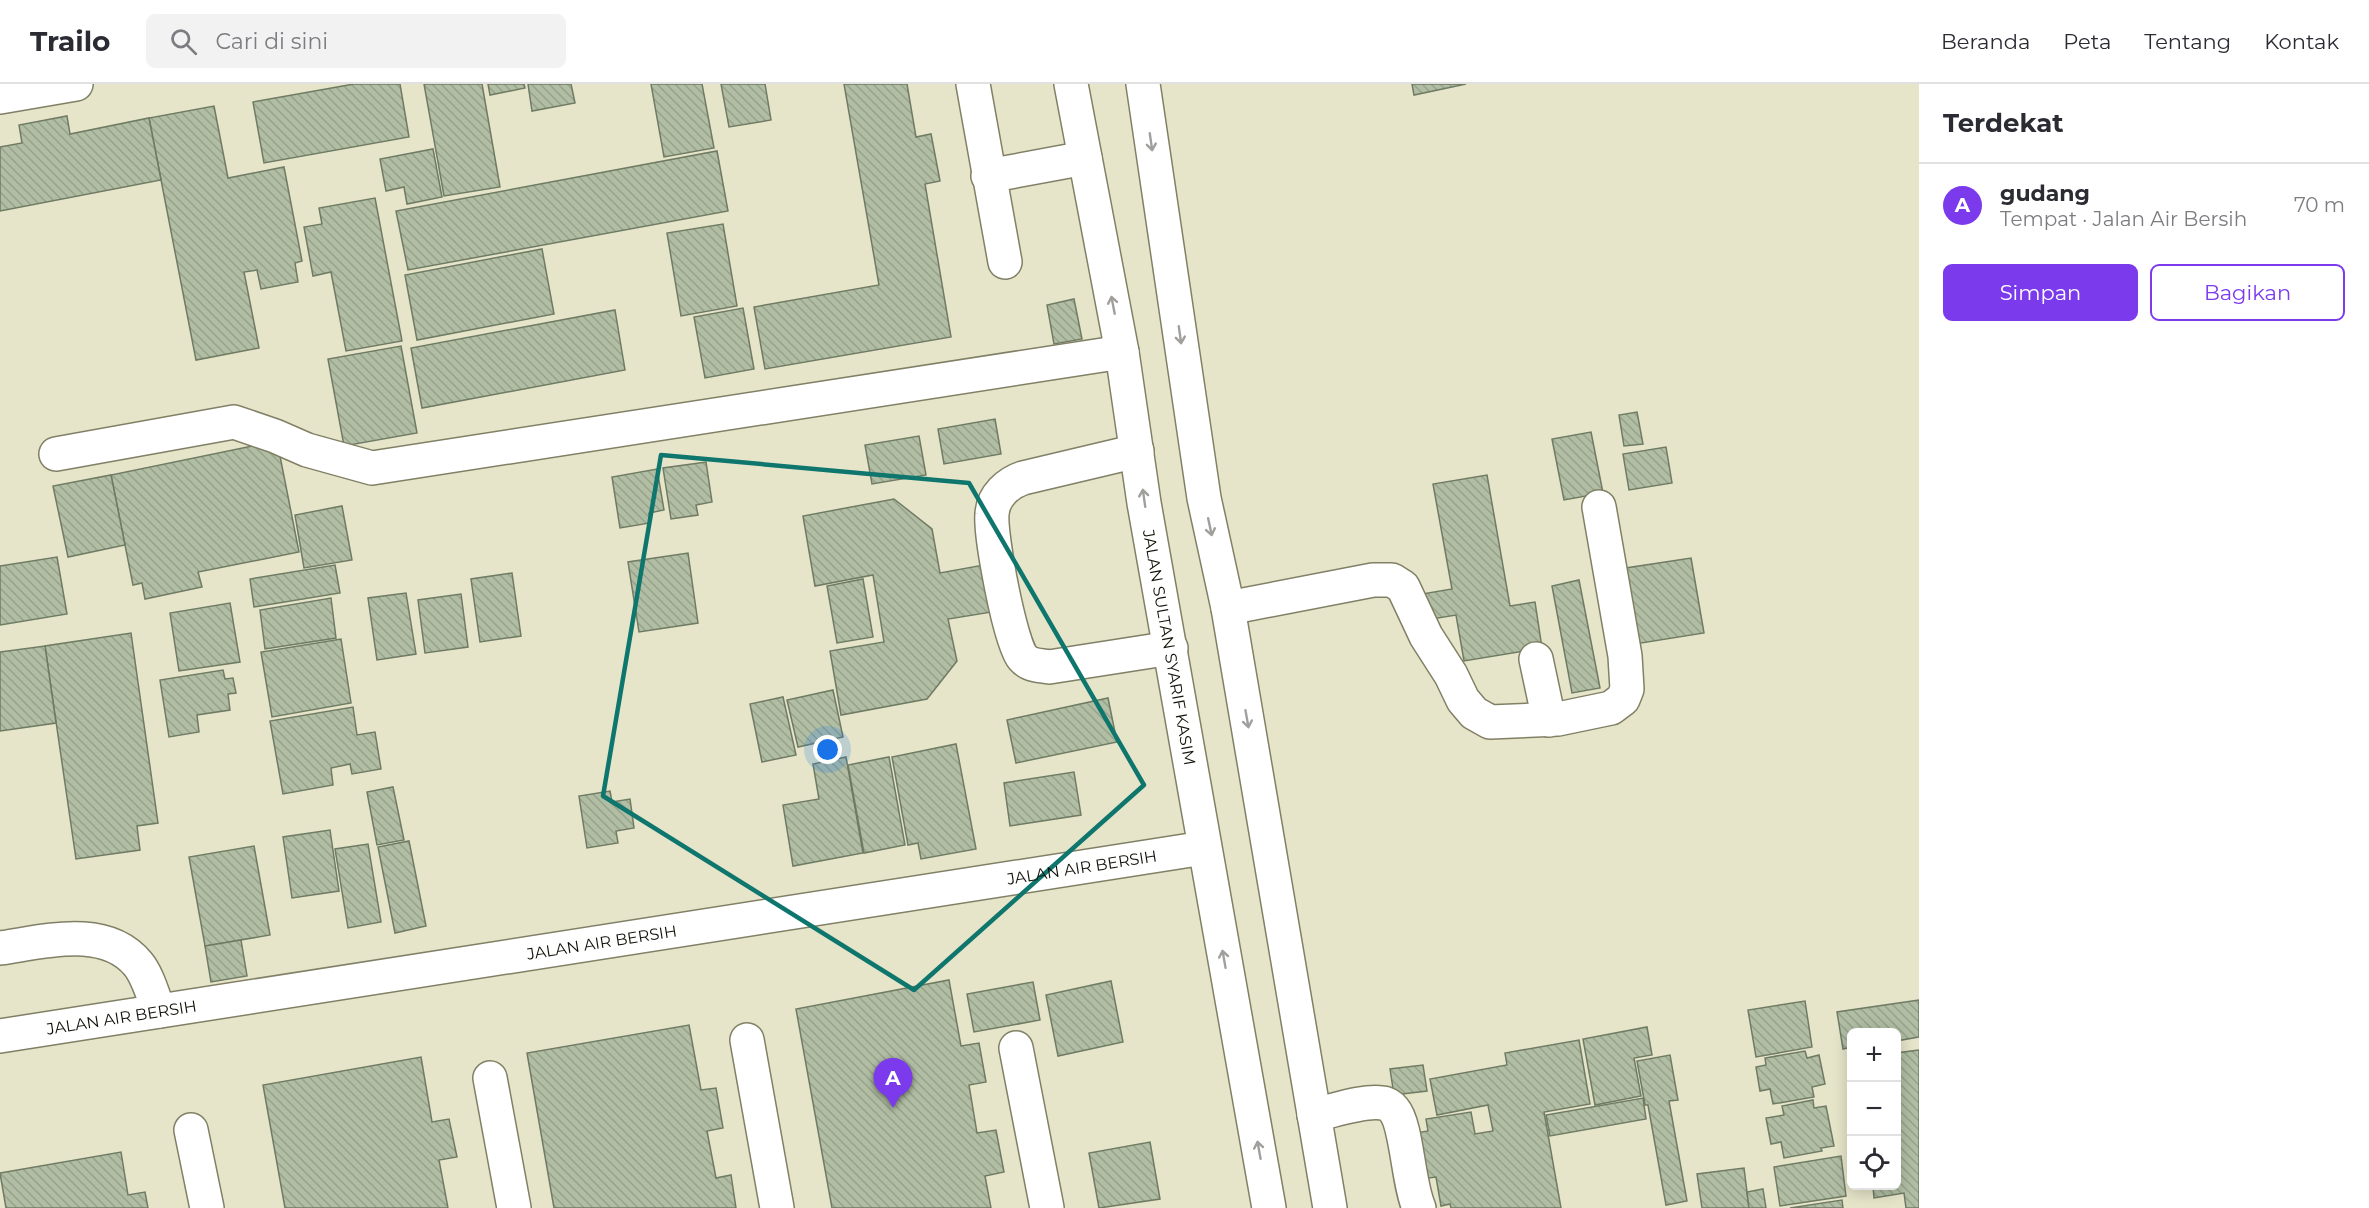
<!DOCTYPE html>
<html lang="id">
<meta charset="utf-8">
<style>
body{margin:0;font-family:Montserrat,sans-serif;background:#f2f2f3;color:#2b2b33}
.controls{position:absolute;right:18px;bottom:18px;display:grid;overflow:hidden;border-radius:9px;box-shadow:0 3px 15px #0003}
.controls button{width:54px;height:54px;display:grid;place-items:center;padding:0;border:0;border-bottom:2px solid #e1e1e2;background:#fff;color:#2b2b33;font:30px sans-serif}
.you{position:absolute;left:828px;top:666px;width:21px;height:21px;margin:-15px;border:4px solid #fff;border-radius:50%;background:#1a73e8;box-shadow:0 0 0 9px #1a73e833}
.badge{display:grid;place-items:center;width:39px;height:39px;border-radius:50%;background:#7c3aed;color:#fff;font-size:20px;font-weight:700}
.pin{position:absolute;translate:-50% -50px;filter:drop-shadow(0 2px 3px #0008)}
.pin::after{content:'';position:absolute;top:32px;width:21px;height:18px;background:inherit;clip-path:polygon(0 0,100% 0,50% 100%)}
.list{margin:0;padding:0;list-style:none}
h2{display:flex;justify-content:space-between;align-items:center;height:78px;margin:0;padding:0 24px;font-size:26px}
h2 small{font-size:20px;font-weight:400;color:#7c7c81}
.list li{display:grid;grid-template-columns:39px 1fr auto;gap:18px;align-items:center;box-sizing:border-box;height:84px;padding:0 24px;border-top:2px solid #e1e1e2}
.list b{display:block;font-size:22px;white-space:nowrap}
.list p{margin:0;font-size:20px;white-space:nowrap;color:#7c7c81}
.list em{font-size:20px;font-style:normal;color:#7c7c81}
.actions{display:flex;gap:12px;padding:18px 24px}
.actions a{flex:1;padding:14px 0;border:2px solid #7c3aed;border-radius:9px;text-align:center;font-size:21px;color:#7c3aed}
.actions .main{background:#7c3aed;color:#fff}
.icon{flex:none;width:33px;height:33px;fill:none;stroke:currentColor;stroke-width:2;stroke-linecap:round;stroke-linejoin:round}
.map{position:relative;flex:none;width:1919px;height:1124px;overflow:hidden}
header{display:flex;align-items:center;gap:36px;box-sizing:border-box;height:84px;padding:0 30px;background:#fff;border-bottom:2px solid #e1e1e2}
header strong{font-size:28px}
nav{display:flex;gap:33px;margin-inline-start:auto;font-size:21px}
.search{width:420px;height:54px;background:#f2f2f3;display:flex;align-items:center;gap:15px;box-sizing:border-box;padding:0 21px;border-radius:9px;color:#7c7c81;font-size:22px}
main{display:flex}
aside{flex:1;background:#fff}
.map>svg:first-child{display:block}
</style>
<header>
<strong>Trailo</strong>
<div class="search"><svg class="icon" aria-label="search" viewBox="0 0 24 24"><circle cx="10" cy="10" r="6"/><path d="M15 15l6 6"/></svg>Cari di sini</div>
<nav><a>Beranda</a><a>Peta</a><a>Tentang</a><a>Kontak</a></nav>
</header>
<main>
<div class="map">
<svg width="1919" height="1124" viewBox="0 0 1919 1124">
<defs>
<pattern id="building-back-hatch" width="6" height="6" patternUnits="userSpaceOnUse" patternTransform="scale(1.5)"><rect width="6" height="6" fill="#b1bea4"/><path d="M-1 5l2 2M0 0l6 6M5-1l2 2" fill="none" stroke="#97a28c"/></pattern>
</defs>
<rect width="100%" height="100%" fill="#e6e5c9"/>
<g fill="url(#building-back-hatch)" stroke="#6f7b63" stroke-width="1.5">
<polygon points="354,0 400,0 409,53 264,79 253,18"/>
<polygon points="424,0 482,0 500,103 444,112"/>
<polygon points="488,0 524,0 525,4 490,11"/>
<polygon points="528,0 571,0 575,19 532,27"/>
<polygon points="651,0 702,0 714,64 664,73"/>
<polygon points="721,0 765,0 771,36 729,43"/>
<polygon points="844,0 907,0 916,53 931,50 940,97 925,100 951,253 765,285 754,223 879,201"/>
<polygon points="1412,0 1466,0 1414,11"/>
<polygon points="214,22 228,94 284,83 302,177 295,179 298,198 261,205 257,186 244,188 259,264 196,276 149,34"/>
<polygon points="67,32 70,50 149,34 161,96 0,127 0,63 22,59 19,41"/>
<polygon points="433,65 442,113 407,120 404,103 386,107 380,75"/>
<polygon points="717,67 728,127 408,186 396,127"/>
<polygon points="375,114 402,257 346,267 331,188 313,192 304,143 322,140 319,124"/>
<polygon points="723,140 737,222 681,232 667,149"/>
<polygon points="542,165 554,230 417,256 405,191"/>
<polygon points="1074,215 1082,255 1054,260 1047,221"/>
<polygon points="743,224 754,285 705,294 694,233"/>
<polygon points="615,226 625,286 422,324 411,264"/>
<polygon points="401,262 417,349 344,362 328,275"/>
<polygon points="1637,328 1643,360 1624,362 1619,331"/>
<polygon points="995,335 1001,370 944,380 938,345"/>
<polygon points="1591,348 1603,409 1564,416 1552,355"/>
<polygon points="919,352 926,391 872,400 865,361"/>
<polygon points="277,357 299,468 198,488 202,503 145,515 142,499 133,501 111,391"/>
<polygon points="1666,363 1672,399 1629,406 1623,370"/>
<polygon points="706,378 712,418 696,421 698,431 671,435 663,384"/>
<polygon points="657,385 664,426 649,429 650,439 620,444 612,393"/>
<polygon points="111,391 125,461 68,473 53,402"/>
<polygon points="1487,391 1510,522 1535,518 1542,564 1464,577 1456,531 1426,536 1422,510 1452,505 1433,400"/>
<polygon points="894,415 932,445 940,489 989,480 998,527 948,535 957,577 927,615 841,631 830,567 884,558 873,491 815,502 803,432"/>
<polygon points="342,422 352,476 304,484 295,431"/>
<polygon points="688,469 698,539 639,548 628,478"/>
<polygon points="57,473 67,530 0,541 0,482"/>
<polygon points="1691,474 1704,549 1629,561 1626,484"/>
<polygon points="335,481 340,509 254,523 250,495"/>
<polygon points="512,489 521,552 480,558 471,495"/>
<polygon points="863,495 873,553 837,559 827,502"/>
<polygon points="1579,496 1600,604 1572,609 1552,502"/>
<polygon points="406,509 416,570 377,576 368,514"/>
<polygon points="461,510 468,563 425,569 418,516"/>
<polygon points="331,514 336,554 265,565 260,526"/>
<polygon points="230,519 240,578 179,587 170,529"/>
<polygon points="131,549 158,739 137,742 140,766 76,775 45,562"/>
<polygon points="341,555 351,619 272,633 261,568"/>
<polygon points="45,562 56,639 0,647 0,568"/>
<polygon points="223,586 225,595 233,594 236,609 228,610 230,626 197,631 199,648 169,653 160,596"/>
<polygon points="833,606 843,653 798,663 787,616"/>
<polygon points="783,613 796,671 762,678 750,620"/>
<polygon points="1108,614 1117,658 1016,679 1007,636"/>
<polygon points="353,623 357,651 375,648 381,685 352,690 350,680 331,684 333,701 283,710 270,637"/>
<polygon points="956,660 976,765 921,775 918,759 908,761 892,673"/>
<polygon points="846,673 863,769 793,782 783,721 819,715 813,680"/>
<polygon points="889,673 905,761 864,769 848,681"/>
<polygon points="1074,688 1081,731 1010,742 1004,699"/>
<polygon points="393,703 404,756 377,761 367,708"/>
<polygon points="610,707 612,718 630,715 634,744 616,747 618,759 587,764 579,712"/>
<polygon points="330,746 339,807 292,814 283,753"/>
<polygon points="409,757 426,842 395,849 378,763"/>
<polygon points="368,760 381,838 348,844 335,765"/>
<polygon points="254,762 270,851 205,862 189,773"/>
<polygon points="241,856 247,892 211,898 205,862"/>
<polygon points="949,896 961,962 979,959 986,998 969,1001 977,1049 996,1046 1004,1088 985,1092 991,1124 832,1124 796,925"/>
<polygon points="1111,897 1123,958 1058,972 1046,911"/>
<polygon points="1033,898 1040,936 974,948 967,910"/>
<polygon points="1919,916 1919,953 1896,957 1896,948 1852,948 1852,963 1843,965 1837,928"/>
<polygon points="1805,917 1812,963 1756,973 1748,926"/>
<polygon points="689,941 701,1006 716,1004 723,1044 707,1047 716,1094 731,1091 736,1124 554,1124 527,969"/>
<polygon points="1647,943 1652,971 1634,974 1641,1012 1595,1021 1583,955"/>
<polygon points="1579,956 1590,1020 1544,1028 1561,1124 1451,1124 1450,1120 1441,1122 1436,1093 1413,1096 1405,1051 1428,1047 1426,1035 1471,1028 1475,1050 1493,1047 1488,1021 1437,1031 1430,995 1507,981 1505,969"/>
<polygon points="1919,966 1919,1124 1906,1124 1904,1109 1874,1114 1873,1102 1896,1102 1896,969"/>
<polygon points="1805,967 1807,974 1819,971 1825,1000 1812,1003 1814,1013 1773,1020 1770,1005 1760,1007 1756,983 1766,981 1765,974"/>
<polygon points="1670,971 1678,1016 1669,1017 1687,1117 1666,1121 1648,1021 1645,1021 1637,977"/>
<polygon points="421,973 432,1038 449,1035 457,1073 439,1076 448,1124 285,1124 263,1001"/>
<polygon points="1423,981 1427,1007 1394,1011 1390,985"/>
<polygon points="1643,1014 1646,1035 1550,1052 1546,1031"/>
<polygon points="1813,1016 1814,1024 1826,1022 1834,1062 1821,1064 1822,1067 1784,1074 1781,1058 1771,1060 1766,1034 1784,1031 1782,1022"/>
<polygon points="1150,1058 1160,1115 1099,1124 1089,1069"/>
<polygon points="121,1068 128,1111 145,1108 148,1124 6,1124 0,1089"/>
<polygon points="1841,1072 1846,1112 1780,1122 1774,1083"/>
<polygon points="1744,1084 1749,1124 1702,1124 1697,1090"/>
<polygon points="1763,1105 1766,1124 1749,1124 1747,1108"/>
<polygon points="1842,1116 1843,1124 1790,1124"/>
</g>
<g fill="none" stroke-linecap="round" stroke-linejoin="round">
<defs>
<g id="minor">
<polyline points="973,0 1005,178"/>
<path id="s1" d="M1071,0l51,268 22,151 125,705"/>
<polyline points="1143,0 1204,414 1228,524 1330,1124"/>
<polyline points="0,13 76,0"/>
<polyline points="988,92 1085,74"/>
<path d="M1137,367l-114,27c-15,5 -30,18 -31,36 -2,21 18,130 31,144 7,8 17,7 26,9l122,-19"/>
<polyline points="56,370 234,338 275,352 307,366 372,384 1122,268"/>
<polyline points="1228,524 1373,496 1392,496 1403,503 1426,552 1451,591 1463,616 1474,629 1490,638 1558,635 1611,624 1623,615 1627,605 1625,572 1599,423"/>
<polyline points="1536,575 1549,636"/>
<path d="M0,864c43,-6 105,-24 138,16 10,12 15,32 21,47"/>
<path id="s2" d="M0,952l1204,-188"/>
<polyline points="747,956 777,1124"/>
<polyline points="1016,964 1047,1124"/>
<polyline points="490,994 514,1124"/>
<path d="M1314,1031c19,-4 50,-15 68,-12 4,0 9,3 12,7 13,15 14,74 25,98"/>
<polyline points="191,1046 207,1124"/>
</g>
</defs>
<use href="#minor" stroke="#818066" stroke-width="36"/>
<use href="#minor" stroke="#fff" stroke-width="33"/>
</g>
<defs><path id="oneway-shaft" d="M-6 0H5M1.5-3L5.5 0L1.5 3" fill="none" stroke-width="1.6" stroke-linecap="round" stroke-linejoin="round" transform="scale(1.5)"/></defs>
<g stroke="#a09f9c">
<use href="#oneway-shaft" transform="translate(1151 58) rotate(82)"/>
<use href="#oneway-shaft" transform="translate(1113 221) rotate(-101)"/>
<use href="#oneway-shaft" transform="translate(1180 251) rotate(82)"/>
<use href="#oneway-shaft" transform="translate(1144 414) rotate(-98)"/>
<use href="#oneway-shaft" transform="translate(1210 443) rotate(78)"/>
<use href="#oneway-shaft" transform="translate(1247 635) rotate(80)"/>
<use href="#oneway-shaft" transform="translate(1224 875) rotate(-100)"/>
<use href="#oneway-shaft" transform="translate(1259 1066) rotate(-100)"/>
</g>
<path fill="none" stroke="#0f766e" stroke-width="4.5" stroke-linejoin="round" d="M661,371l308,28 175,302 -230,205 -311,-194z"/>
<g text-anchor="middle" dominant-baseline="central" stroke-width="6" stroke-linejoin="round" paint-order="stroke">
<g font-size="16" fill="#111007" stroke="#f4f3d5">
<text stroke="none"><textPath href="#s1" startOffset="572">JALAN SULTAN SYARIF KASIM</textPath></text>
<text stroke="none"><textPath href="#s2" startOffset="1095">JALAN AIR BERSIH</textPath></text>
<text stroke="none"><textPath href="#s2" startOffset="609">JALAN AIR BERSIH</textPath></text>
<text stroke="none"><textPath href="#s2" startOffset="123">JALAN AIR BERSIH</textPath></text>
</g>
</g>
</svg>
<div class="controls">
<button>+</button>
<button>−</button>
<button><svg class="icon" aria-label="locate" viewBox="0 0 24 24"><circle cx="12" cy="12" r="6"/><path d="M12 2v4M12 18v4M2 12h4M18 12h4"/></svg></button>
</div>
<div class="you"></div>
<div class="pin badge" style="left:893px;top:1024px">A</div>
</div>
<aside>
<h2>Terdekat<small></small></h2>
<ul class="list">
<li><span class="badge">A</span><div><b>gudang</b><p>Tempat · Jalan Air Bersih</p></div><em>70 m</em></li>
</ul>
<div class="actions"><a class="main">Simpan</a><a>Bagikan</a></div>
</aside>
</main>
